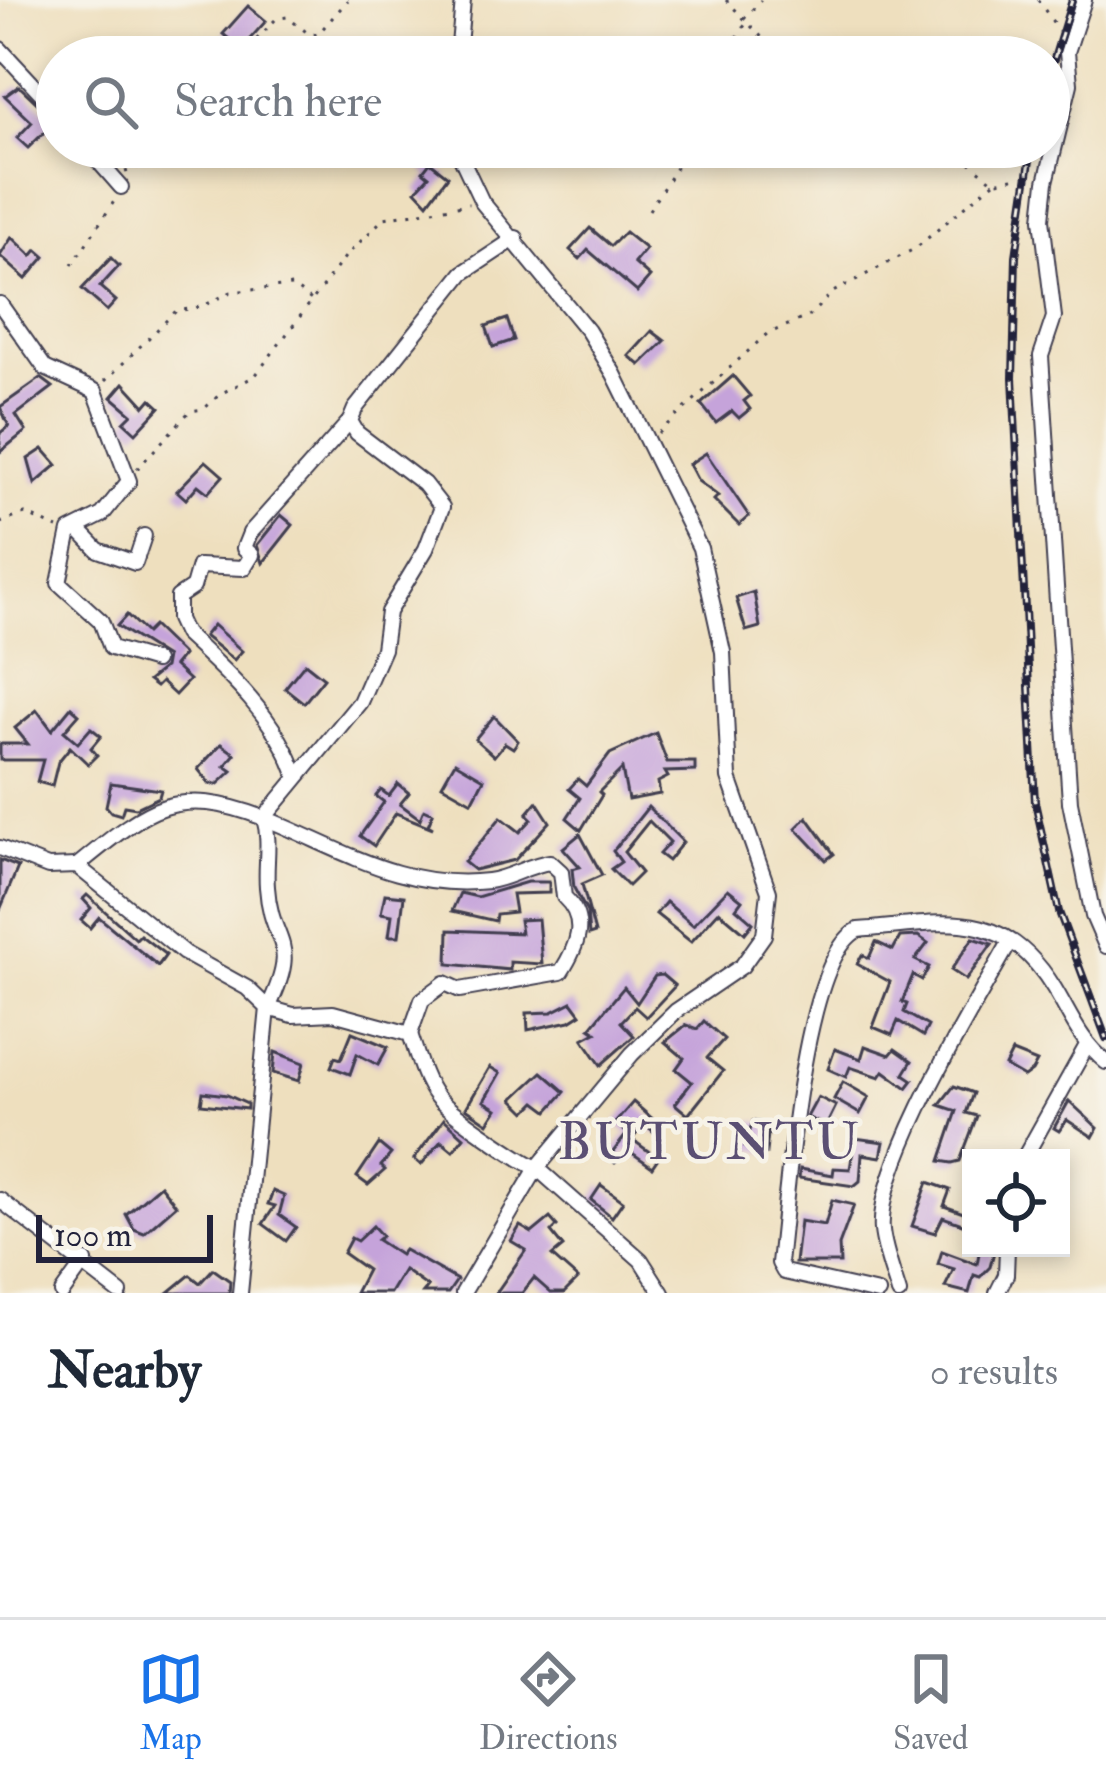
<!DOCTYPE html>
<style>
body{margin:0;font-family:"IM FELL Double Pica",serif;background:#f6f6f7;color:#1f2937}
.controls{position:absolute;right:36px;bottom:36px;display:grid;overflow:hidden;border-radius:0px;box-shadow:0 6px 18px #0003}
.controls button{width:108px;height:108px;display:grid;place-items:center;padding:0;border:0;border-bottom:3px solid #e0e1e3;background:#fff;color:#1f2937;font:60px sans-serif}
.scale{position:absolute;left:36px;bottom:30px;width:177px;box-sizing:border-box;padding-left:12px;border:6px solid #22223b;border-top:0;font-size:33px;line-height:42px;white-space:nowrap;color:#22223b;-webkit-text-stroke:9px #f7f3e8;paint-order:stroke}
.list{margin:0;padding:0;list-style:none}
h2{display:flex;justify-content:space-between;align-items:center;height:156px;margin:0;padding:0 48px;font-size:51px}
h2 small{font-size:39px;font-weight:400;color:#747a83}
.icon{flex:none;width:66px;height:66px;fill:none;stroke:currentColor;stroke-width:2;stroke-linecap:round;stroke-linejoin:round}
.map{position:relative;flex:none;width:1106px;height:1293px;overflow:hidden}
.search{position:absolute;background:#fff;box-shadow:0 6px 18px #0003;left:36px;right:36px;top:36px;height:132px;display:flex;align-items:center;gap:30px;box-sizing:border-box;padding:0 42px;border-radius:66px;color:#747a83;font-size:45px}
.sheet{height:324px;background:#fff}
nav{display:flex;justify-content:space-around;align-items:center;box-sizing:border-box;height:168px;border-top:3px solid #e0e1e3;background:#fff;font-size:33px;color:#747a83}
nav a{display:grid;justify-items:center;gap:6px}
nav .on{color:#1a73e8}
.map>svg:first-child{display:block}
</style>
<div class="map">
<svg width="1106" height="1293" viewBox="0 0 1106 1293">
<rect width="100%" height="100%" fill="#f7f3e8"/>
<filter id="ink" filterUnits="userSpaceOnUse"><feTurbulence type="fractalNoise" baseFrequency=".00833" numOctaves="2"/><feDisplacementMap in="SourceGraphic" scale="24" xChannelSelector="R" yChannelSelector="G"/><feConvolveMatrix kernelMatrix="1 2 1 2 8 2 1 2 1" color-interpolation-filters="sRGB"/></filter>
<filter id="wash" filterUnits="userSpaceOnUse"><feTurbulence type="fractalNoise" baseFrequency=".004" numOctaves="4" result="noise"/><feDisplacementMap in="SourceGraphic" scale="48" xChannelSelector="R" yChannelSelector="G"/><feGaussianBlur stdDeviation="2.7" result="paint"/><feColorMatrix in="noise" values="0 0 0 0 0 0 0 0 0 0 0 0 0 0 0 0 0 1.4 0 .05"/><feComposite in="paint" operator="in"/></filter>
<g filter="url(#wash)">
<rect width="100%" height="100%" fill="#eedfbe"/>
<g id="blocks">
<g fill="#c5a3da">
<polygon points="248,6 266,21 241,49 223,34"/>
<polygon points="19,86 56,121 28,148 17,138 32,122 5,96"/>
<polygon points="430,162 448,176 428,203 416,190 429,176 423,171"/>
<polygon points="590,228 611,246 625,232 646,249 634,263 650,277 637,292 588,250 580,259 570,250"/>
<polygon points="12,237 32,256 37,250 45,257 26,279 0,256"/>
<polygon points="111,258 119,266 100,287 116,301 107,311 82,289"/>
<polygon points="507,319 514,340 493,347 486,326"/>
<polygon points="652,331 665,341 640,365 629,356"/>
<polygon points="733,376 750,396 744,401 750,409 739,418 732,411 716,423 701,404"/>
<polygon points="41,378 53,387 16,415 26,431 0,452 0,433 9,426 0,407"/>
<polygon points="124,383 145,406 151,399 160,407 136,433 124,422 132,414 112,397"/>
<polygon points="43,449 57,465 35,484 28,459"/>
<polygon points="706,453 749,516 739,525 714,500 718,496 698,481 689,464"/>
<polygon points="206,461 223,476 208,493 198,485 186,499 177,491"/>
<polygon points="281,515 293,525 263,563 257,545"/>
<polygon points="754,592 760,627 746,631 736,598"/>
<polygon points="127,615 146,633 153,626 183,655 174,666 189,680 175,695 161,682 156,687 148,681 164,668 166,657 117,626"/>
<polygon points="213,625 242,651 234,660 204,636"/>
<polygon points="305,663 324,678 304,703 285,688"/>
<polygon points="71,707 79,714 64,731 78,743 91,728 101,736 91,748 97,755 88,764 70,747 58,762 52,786 37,782 43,760 0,760 0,744 28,744 15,728 37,710 52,730"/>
<polygon points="494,716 518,741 513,748 505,743 494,756 475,739"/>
<polygon points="656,733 667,762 695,762 695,771 665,772 668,777 658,782 660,794 628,800 622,769 599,792 602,795 581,830 567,818 580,798 569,789 578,779 586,786 610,754"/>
<polygon points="221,744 235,754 225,766 232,771 218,784 210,784 198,769"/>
<polygon points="455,762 484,779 472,802 442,785"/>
<polygon points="111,783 161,790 159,797 136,808 124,806 121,815 111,812 106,806"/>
<polygon points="398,784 409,793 400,804 420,819 424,809 433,813 428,825 433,828 396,813 374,846 360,836 384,802 376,796 381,790 389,796"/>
<polygon points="537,802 550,822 515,860 474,870 464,862 501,817 520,832 532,819 527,814"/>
<polygon points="648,807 683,842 668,861 659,854 670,842 649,821 624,852 641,873 628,886 611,869 621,862 613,851"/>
<polygon points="807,817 834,854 826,860 796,828"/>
<polygon points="580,834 602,875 582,884 595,933 589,935 587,912 574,888 572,869 580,867 563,848"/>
<polygon points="0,860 18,867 0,910"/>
<polygon points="527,882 549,882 549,893 512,894 515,912 496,914 495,921 452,911 460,893 477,897"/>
<polygon points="728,889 742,900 736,908 753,923 745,933 719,911 691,942 656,914 666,902 693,925"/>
<polygon points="385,894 404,896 399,936 389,936 392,915 381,913"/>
<polygon points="87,895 136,939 140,935 166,955 158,966 99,917 90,928 81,920 91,908 83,899"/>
<polygon points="538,919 542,964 510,962 510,970 448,964 449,930 521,933 519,920"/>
<polygon points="918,936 928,943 915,960 929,967 922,980 913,975 902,1002 907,1004 904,1012 928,1026 923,1036 898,1021 892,1035 873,1027 890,982 857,964 862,955 869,958 876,942 893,950 900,937"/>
<polygon points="973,938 992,944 966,980 951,970"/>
<polygon points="662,975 675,986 646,1017 635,1007 621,1022 634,1036 601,1065 583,1039 596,1032 590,1028 624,987 637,1003 655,976"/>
<polygon points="572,1002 581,1014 570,1021 528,1030 527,1013 552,1012"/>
<polygon points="704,1021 724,1039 707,1058 723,1071 688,1115 675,1104 692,1082 676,1069 684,1058 665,1042 686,1025 697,1029"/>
<polygon points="352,1032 388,1047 378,1065 357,1054 350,1074 331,1067 335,1057 341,1059"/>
<polygon points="865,1046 890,1055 895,1049 912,1061 904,1074 913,1080 907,1088 884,1071 880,1077 850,1067 846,1077 828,1069 835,1049 861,1059"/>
<polygon points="275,1052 304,1063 299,1081 273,1073"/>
<polygon points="1012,1052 1037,1062 1032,1071 1024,1077 1005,1066"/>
<polygon points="490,1067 500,1073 484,1101 497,1109 488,1123 466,1108"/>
<polygon points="542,1072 565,1092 548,1111 536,1102 526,1112 513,1099"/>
<polygon points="843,1082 869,1097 860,1114 834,1099"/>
<polygon points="954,1086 973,1093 966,1113 977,1116 960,1161 952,1163 940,1161 957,1111 939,1105"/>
<polygon points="203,1092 227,1095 247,1104 247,1109 201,1104"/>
<polygon points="818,1097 836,1106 826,1126 807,1117"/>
<polygon points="1069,1101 1098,1128 1093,1137 1067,1120 1059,1131 1054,1128"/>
<polygon points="633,1102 662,1127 656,1134 645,1124 633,1138 615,1123"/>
<polygon points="444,1119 464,1137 453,1151 441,1141 421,1165 414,1159"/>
<polygon points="753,1121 769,1124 766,1153 745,1147"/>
<polygon points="626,1135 658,1158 652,1167 628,1150 615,1163 609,1157"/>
<polygon points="855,1138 884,1142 881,1157 862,1154 860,1181 854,1186 799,1178 800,1169 833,1175 834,1168 850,1169"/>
<polygon points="379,1144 391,1154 381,1166 385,1170 368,1185 357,1177"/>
<polygon points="928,1182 950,1190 944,1206 969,1215 965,1225 943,1217 935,1233 912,1226"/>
<polygon points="160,1185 176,1205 144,1233 134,1229 126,1214"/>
<polygon points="601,1185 623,1201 612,1217 591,1200"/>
<polygon points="273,1191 284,1196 279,1215 296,1227 286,1241 263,1224 275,1206 268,1204"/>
<polygon points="832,1200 854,1205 839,1245 840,1263 795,1263 800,1221 825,1225"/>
<polygon points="550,1218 557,1226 551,1232 563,1247 552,1256 578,1279 564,1293 551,1293 534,1278 522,1293 496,1293 526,1250 511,1241 520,1226 532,1233"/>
<polygon points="373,1226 382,1236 377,1240 400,1255 404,1250 457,1280 448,1293 423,1293 428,1287 404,1270 390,1293 355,1293 367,1270 343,1253 351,1238 357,1241"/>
<polygon points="980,1248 995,1248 990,1267 980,1277 974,1275 969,1293 945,1287 954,1269 938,1264 942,1251 977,1264"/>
<polygon points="213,1269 230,1281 229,1293 168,1293 190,1275 200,1283"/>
</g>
</g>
</g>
<g filter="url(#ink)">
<use href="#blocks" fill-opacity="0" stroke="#413e4f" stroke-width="3"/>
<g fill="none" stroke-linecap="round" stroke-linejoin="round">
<defs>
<g id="minor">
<polyline points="1084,0 1067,52 1070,84 1046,182 1042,219 1054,317 1041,356 1070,802 1093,916 1106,946"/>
<polyline points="0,49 57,110"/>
<polyline points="458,57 463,0"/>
<polyline points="86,147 121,187"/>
<polyline points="456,147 482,202 588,331 614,374 700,548 723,652 729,778 769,892 764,935 742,966 676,1011 632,1054 537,1168 641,1260 662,1293"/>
<polyline points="0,304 45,368 95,391 129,481 102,515 70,531 59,583 101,621 111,648 155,661"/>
<polyline points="77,528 98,550 135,563 144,536"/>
<path d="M297,777c-20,-58 -67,-102 -112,-143l-7,-15v-22l15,-10 6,-21 45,2 8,-13 -8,-7 6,-15 100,-112"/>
<polyline points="0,848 48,867 77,866 184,953 247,988 268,1008 240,1293"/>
<path d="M77,866c71,-58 97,-82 187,-48 7,24 1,45 3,69 4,60 35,51 1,121l25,7 40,-2 77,21c7,20 13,45 26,62 11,15 82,63 101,72l-74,125"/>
<path d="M410,1034l12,-34 23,-17 15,7 101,-18c16,-25 28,-52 3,-75l-3,-25 -11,-10c-23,3 -39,16 -62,19 -86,10 -148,-33 -224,-63l96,-116 23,-53 5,-37 38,-63 16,-42 -18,-23 -67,-51 -7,-12 5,-12 108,-136 53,-35"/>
<polyline points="1024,1158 1086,1047"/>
<polyline points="0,1200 120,1293"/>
<polyline points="62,1293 85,1261"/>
<path d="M878,1293l-94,-21 -5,-9c8,-64 23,-305 79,-333 83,-6 144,-27 196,58 17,28 26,53 52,74"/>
<path d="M899,1293c-6,-20 -15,-43 -17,-63 -6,-66 94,-227 128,-288"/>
<polyline points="997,1293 1006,1275 1007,1248"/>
</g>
</defs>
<use href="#minor" stroke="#413e4f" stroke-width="18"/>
<g stroke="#413e4f" stroke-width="3" stroke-dasharray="3 9" stroke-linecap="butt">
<polyline points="726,0 777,53 792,57"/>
<polyline points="1038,0 1059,31"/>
<polyline points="744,19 761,0"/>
<polyline points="240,57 276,19 287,17 309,34 318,34 348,0"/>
<polyline points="722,57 745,25"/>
<polyline points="951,147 994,182 1017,177"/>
<polyline points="125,172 136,169 151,147"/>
<polyline points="649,210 689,147"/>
<polyline points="72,265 115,200"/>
<polyline points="105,381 176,311 201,307 231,292 292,286 313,301"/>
<polyline points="658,433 767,334 809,316 833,292 916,248 994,182"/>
<polyline points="137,469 190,411 204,409 220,394 255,376 345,257 384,218 469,204"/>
<polyline points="0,523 25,514 58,528"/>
</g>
<use href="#minor" stroke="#fff" stroke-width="14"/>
<defs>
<g id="rail">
<polyline points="1049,75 1072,0"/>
<polyline points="1032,147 1016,256 1013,378 1035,802 1059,912 1106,1038"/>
</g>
</defs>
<use href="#rail" stroke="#22223b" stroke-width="8"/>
<use href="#rail" stroke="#f7f3e8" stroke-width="3" stroke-dasharray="9" stroke-linecap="butt"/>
</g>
</g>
<g text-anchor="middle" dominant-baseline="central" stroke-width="9" stroke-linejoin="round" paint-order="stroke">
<g font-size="51" letter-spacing="3" fill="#5b4f73" stroke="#f7f3e8">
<text x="710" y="1143">BUTUNTU</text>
</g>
</g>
</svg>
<div class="controls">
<button><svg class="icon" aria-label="locate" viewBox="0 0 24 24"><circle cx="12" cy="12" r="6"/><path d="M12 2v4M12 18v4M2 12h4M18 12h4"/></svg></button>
</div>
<div class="scale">100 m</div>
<div class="search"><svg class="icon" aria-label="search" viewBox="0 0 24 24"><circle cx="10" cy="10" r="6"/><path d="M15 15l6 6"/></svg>Search here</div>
</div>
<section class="sheet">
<h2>Nearby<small>0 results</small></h2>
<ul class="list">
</ul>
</section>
<nav>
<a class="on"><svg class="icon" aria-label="map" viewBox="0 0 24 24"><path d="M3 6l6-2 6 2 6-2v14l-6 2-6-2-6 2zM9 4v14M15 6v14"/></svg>Map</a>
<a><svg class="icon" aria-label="directions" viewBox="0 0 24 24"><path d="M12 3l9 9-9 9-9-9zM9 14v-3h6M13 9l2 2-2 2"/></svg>Directions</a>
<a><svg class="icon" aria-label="saved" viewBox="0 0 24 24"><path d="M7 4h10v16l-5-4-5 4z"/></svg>Saved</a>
</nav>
